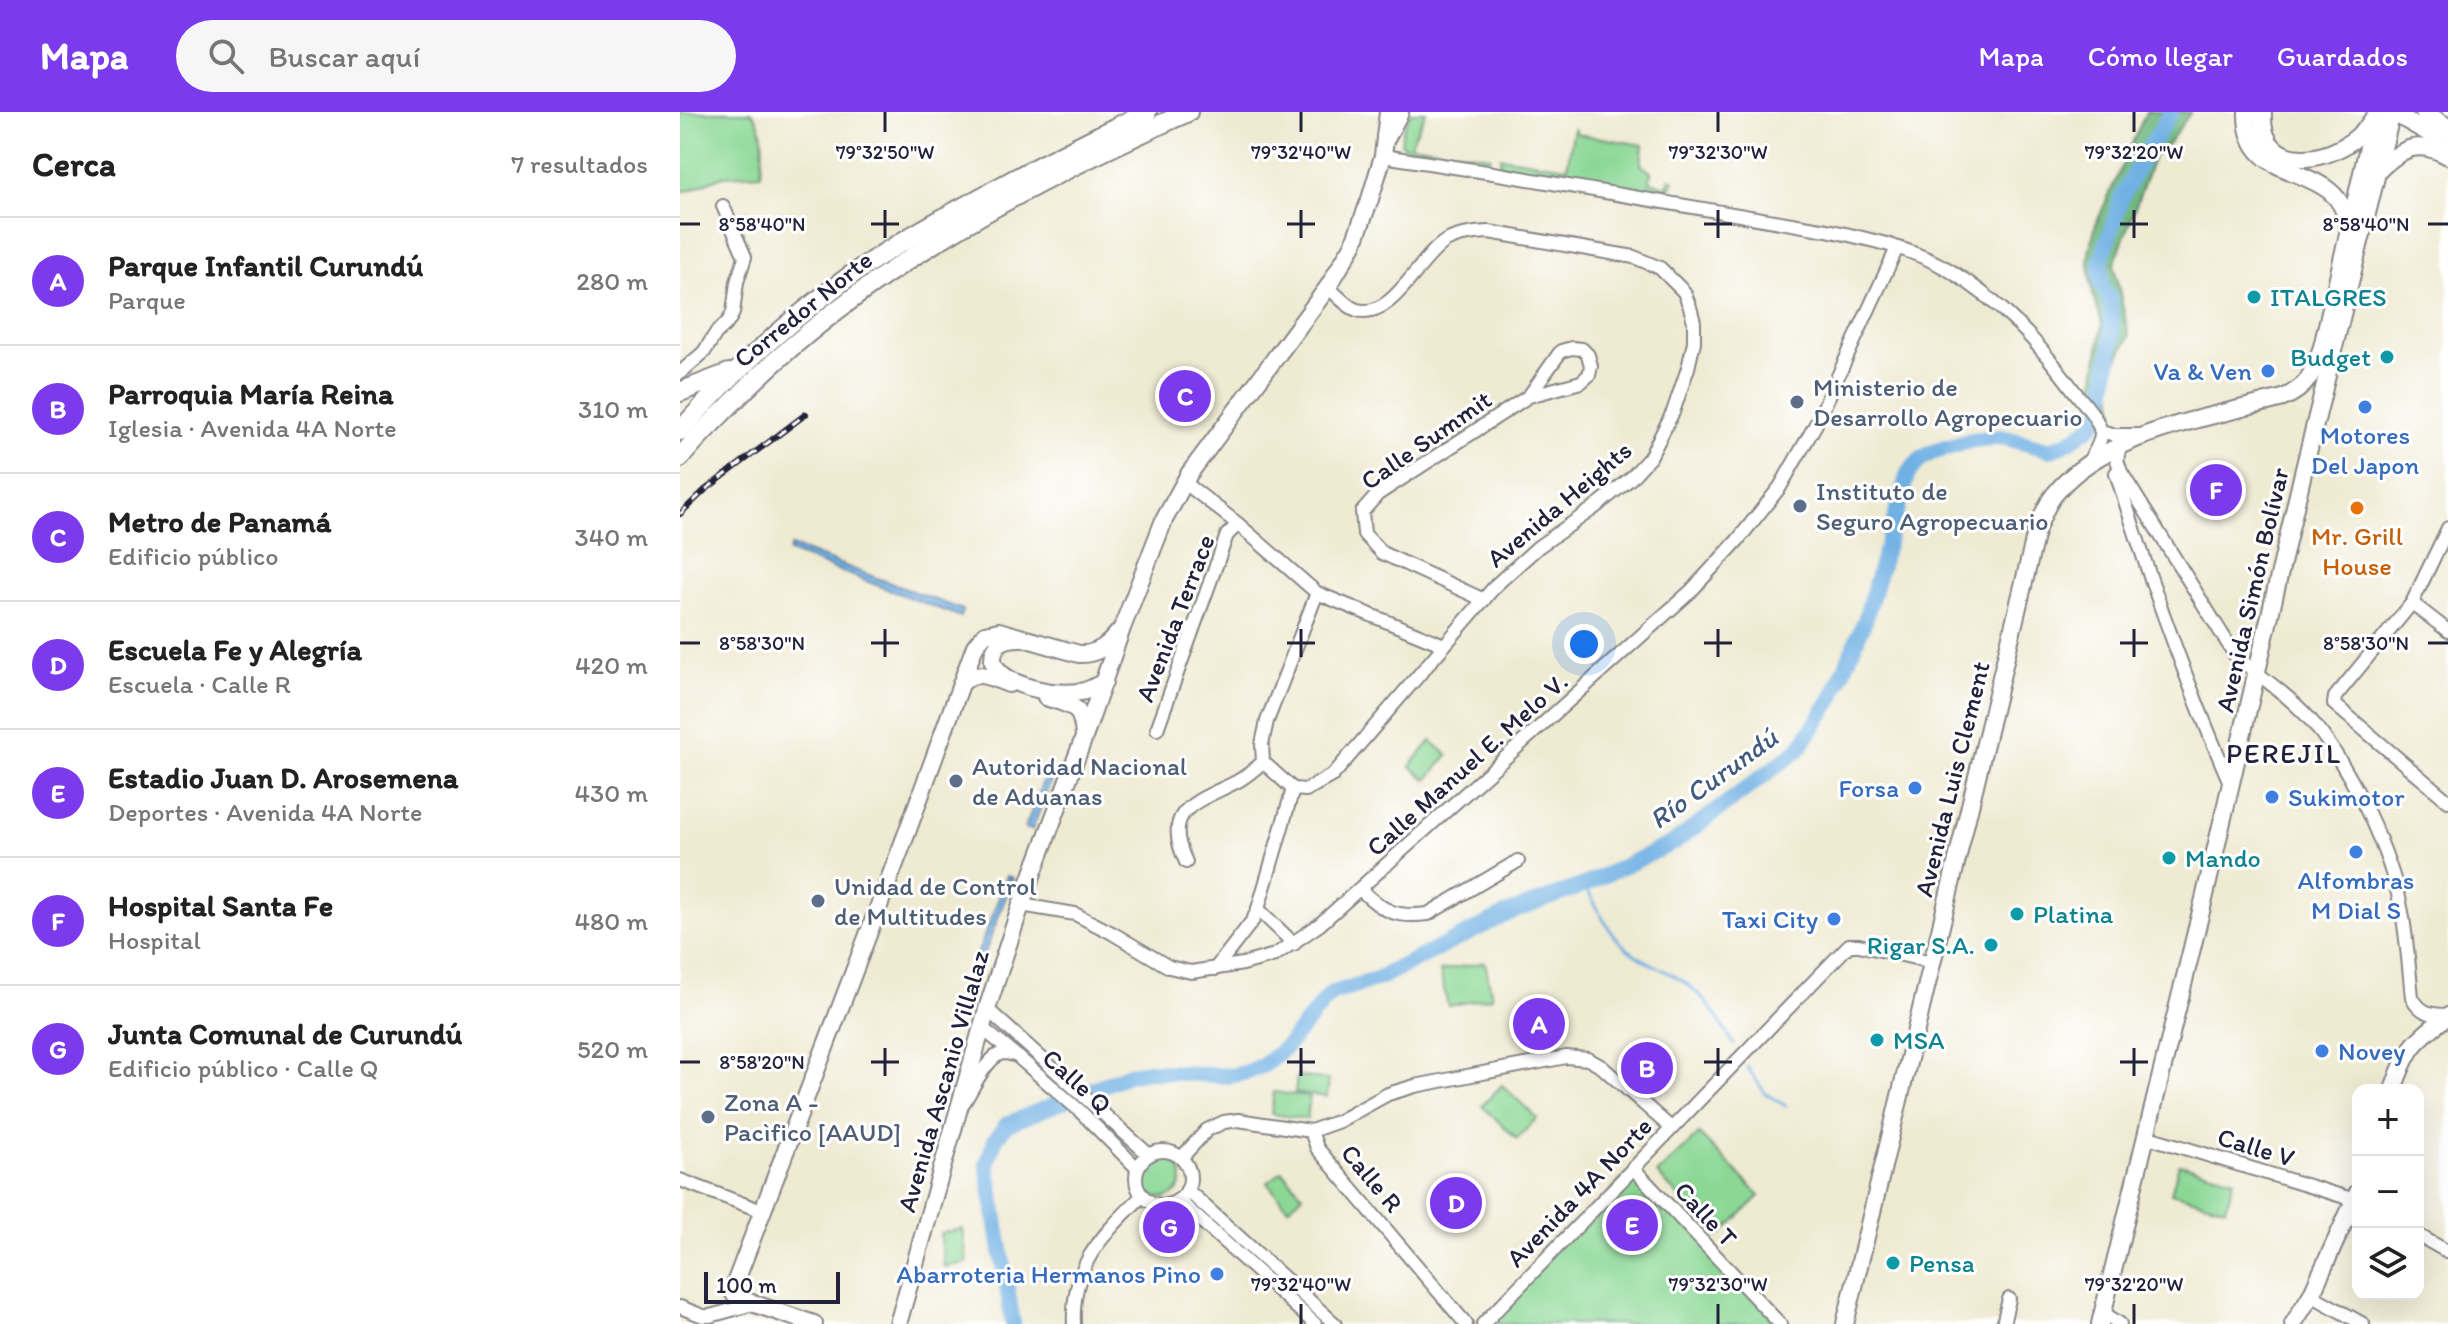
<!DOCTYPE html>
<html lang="es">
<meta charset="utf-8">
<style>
body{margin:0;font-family:Itim,sans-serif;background:#f6f6f6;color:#222}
.controls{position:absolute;right:24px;bottom:24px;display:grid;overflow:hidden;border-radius:16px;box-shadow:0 8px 32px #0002}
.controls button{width:72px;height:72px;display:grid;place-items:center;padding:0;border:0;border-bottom:2px solid #e0e0e0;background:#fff;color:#222;font:40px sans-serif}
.scale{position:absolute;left:24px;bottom:20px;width:136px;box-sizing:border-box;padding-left:8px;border:4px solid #22223b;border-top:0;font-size:22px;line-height:28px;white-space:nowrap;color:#22223b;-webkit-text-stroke:6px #fff;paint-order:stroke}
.you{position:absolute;left:904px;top:532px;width:28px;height:28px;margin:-20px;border:6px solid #fff;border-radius:50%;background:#1a73e8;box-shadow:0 0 0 12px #1a73e833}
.badge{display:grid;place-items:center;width:52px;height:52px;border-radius:50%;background:#7c3aed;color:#fff;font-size:26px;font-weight:700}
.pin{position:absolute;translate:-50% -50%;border:4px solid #fff;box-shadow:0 2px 8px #0006}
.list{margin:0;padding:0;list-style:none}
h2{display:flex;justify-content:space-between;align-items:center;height:104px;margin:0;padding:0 32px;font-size:34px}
h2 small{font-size:26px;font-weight:400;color:#767676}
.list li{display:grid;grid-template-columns:52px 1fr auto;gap:24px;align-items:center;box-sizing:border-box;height:128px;padding:0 32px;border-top:2px solid #e0e0e0}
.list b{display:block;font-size:30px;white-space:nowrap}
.list p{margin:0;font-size:26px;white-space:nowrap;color:#767676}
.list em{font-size:26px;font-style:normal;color:#767676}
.icon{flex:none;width:44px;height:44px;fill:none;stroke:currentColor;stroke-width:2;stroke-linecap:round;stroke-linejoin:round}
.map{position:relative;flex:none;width:1768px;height:1212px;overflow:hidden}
header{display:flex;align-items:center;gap:48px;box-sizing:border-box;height:112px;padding:0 40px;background:#7c3aed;color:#fff}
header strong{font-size:38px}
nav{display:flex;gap:44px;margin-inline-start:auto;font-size:28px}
.search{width:560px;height:72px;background:#f6f6f6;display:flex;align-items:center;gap:20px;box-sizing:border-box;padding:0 28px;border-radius:44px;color:#767676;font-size:30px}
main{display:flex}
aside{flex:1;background:#fff}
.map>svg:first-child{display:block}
</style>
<header>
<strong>Mapa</strong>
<div class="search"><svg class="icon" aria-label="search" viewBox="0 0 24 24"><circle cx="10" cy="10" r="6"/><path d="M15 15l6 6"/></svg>Buscar aquí</div>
<nav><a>Mapa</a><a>Cómo llegar</a><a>Guardados</a></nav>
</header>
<main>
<aside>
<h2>Cerca<small>7 resultados</small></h2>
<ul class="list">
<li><span class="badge">A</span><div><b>Parque Infantil Curundú</b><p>Parque</p></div><em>280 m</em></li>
<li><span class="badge">B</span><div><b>Parroquia María Reina</b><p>Iglesia · Avenida 4A Norte</p></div><em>310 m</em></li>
<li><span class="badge">C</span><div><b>Metro de Panamá</b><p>Edificio público</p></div><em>340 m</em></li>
<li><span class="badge">D</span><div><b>Escuela Fe y Alegría</b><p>Escuela · Calle R</p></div><em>420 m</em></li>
<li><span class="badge">E</span><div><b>Estadio Juan D. Arosemena</b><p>Deportes · Avenida 4A Norte</p></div><em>430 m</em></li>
<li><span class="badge">F</span><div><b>Hospital Santa Fe</b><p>Hospital</p></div><em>480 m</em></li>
<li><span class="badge">G</span><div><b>Junta Comunal de Curundú</b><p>Edificio público · Calle Q</p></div><em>520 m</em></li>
</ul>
</aside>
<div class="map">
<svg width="1768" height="1212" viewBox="0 0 1768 1212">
<rect width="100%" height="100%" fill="#fff"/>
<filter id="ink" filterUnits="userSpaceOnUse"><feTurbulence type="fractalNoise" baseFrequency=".0125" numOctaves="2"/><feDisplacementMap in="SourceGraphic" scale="16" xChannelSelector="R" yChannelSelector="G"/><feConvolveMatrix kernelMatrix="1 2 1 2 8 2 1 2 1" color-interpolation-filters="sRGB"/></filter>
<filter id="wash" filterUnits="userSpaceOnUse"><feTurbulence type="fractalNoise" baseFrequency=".006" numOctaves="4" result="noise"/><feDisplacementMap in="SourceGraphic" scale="32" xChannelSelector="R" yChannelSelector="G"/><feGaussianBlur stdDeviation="1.8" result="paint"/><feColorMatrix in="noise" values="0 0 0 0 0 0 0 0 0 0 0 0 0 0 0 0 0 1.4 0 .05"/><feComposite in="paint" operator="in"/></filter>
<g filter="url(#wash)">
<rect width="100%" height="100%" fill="#efead2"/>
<g fill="#8bd895" stroke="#567d68" stroke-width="2">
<path d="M0,0h72c14,17 11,41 9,62l-38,2 -36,15 -6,-1z"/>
<polygon points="731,0 746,0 730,33 810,44 808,52 728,37 721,31 723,17"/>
<polygon points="894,16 898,22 963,33 961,53 971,60 970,70 988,74 989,66 994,68 991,75 982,80 820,54 820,45 887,55"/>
<polygon points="751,629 768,643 747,668 730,654"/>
<polygon points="805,850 812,885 768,894 760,859"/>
<polygon points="863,889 871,932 856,935 848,892"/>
<polygon points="617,964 649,968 647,985 615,981"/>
<polygon points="822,973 857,1006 837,1027 802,994"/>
<polygon points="594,980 630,985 627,1007 591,1002"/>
<polygon points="1019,1022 1080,1084 1038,1125 977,1062"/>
<circle cx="482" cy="1066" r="20"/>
<polygon points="1499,1052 1554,1067 1546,1096 1491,1081"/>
<polygon points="953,1056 1100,1212 818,1212 818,1196"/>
<polygon points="602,1059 623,1083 608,1096 587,1071"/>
<polygon points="283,1117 287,1151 264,1155 260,1121"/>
</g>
<polygon fill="#70b87e" stroke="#496d5c" stroke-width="2" points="1466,0 1511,0 1488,32 1474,44 1434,153 1449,224 1430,263 1435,302 1426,311 1412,289 1422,212 1413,183 1408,146 1415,114"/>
<g fill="#70b0e3" stroke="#49698f" stroke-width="2">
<polygon points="111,434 283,498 281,505 109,440"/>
<polygon points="368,656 375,658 352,718 345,716"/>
<polygon points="327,764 333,766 296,864 290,862"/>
</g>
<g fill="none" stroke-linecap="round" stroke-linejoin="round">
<g stroke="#70b0e3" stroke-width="3">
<path d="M904,773c14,22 24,50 46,66 17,13 37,19 54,31 23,16 36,40 50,63"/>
<polyline points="1067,955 1086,982 1106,994"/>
</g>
<polyline stroke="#70b0e3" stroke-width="16" points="333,1212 307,1052 315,1028 327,1012 450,962 469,959 549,964 568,960 584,953 607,934 650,882 699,866 829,801 904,773 995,730 1118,638 1152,587 1185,508 1228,361 1241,347 1251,341 1292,328 1322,325 1371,338 1390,329 1409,316 1422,301 1432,230 1430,188 1421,172 1421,149 1441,87 1457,56 1491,0"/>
</g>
</g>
<g filter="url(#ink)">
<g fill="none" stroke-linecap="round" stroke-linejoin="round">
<defs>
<g id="minor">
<path d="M703,44l110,17 334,57c41,9 85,18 122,40 55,34 88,71 126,122 9,11 24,27 26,41 0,11 -7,20 -12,28"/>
<polyline points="0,261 24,240 36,221 48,210 53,201 57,170 65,145 43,94"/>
<polyline points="1421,319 1435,323 1458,323"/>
<path d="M1440,333l-3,15 4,12 114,183c26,23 57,42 79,69 38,47 77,128 88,188 5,28 7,57 10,85 8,16 19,18 36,18"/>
<path d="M1436,361c33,105 70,210 115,312"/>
<polyline points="504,370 558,412 637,481 764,533"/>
<polyline points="1768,416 1732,491 1655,585 1654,592 1768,689"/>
<polyline points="804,488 702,441 684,422 682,400 698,382 849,284 901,270 909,263 911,254 908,243 902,237 892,236 881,239 849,284"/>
<polyline points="1732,491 1768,519"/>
<polyline points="477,617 547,423 558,412"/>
<path d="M613,677l13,1 27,-15 164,-191 41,-37 56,-39 37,-30 19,-21 23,-45 15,-44 6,-26v-20l-4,-15 -6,-15 -24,-24 -26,-11 -145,-25c-14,1 -30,2 -43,9 -28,17 -53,79 -89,69 -10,-3 -21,-16 -29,-23"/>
<polyline points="613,677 583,650 582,632 587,609 637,481"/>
<path d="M506,750c-26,-54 12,-60 52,-81 9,-5 17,-12 25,-19"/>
<path d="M681,778c22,22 36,28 67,24l90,-53"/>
<polyline points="341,793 395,802 432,821 489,855 511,860 563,852 595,843 639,813 1011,479 1057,429 1100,375 1136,312 1217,136"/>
<polyline points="578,797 614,832"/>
<polyline points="535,857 573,808 578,797 613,677"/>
<polyline points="307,897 469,1043"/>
<polyline points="302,916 334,942"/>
<path d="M284,990c8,-12 24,-48 40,-49 3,0 11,2 13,3l63,55 57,57"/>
<polyline points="631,1019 637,1036 786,1212"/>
<polyline points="1465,1024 1678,1089"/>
<circle cx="483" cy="1066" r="27"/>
<polyline points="501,1046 527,1018 544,1010 558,1008 631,1019 659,1009 708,982 735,974 886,945 908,947 922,955 991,1016"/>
<polyline points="953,1056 1100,1212"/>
<polyline points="0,1068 82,1099"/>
<polyline points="507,1078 655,1212"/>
<polyline points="498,1088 635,1212"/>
<polyline points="1738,1123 1768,1140"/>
<polyline points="1631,1183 1683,1212"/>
<polyline points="0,1195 23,1204 30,1204 73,1192"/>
<polyline points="1422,1200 1440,1212"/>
<path d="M394,1212c-3,-60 29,-89 68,-128"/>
<polyline points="803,1212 1169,833 1179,833 1252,850"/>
<polyline points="1323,1212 1329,1187"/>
</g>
<g id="major">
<path d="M1567,0c-2,79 93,44 101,115"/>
<path d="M1583,0c-4,69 82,51 109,8"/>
<polyline points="1744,0 1768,15"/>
<path d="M1699,58c23,-22 39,-31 69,-14"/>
<path d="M340,526c-17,0 -28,6 -27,24 11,26 62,33 87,30 9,-1 16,-6 24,-10"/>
<path d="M281,572c16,-17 29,-6 48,0"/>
<path d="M366,585c27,10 35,6 38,38"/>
<path d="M1713,978c14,-41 20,-49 55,-74"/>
<path d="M134,1212l-74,-25 -6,-5v-8l172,-451 69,-189 10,-12 14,-3 80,23c18,1 29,-9 39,-21"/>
<polyline points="218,1212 307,897 341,793 406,620 442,516 484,408 509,362 648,175 673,133 690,87 703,44 708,0"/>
<path d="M1165,1212l192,-796c5,-10 9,-23 17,-33 49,-63 155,-77 229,-97 26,-11 30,-26 39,-51l54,-235"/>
<polyline points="1420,1212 1525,783 1623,361 1712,0 1768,32"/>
<polyline points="1613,1212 1631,1183 1678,1080"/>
</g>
<g id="highway">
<polyline points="706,25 719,0"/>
<polyline points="0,280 49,261"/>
<path d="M0,319c47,-53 98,-101 155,-144 42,-32 88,-58 134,-83 58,-33 118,-63 178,-92"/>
<path d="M0,346c15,-19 33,-36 50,-53 127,-132 292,-219 458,-293"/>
</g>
</defs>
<use href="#minor" stroke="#888686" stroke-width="16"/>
<use href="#major" stroke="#888686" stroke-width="20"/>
<use href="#highway" stroke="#888686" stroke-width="22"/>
<use href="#minor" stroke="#fff" stroke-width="12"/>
<use href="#major" stroke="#fff" stroke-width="16"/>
<use href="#highway" stroke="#fff" stroke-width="18"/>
<defs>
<polyline id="rail" points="0,402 25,378 126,302"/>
</defs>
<use href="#rail" stroke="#22223b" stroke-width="6"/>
<use href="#rail" stroke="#fff" stroke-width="3" stroke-dasharray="9" stroke-linecap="butt"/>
</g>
</g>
<path fill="none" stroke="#22223b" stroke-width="3" d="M205,0v20M621,0v20M1038,0v20M1454,0v20M205,98v28M621,98v28M1038,98v28M1454,98v28M0,112h20M191,112h28M607,112h28M1024,112h28M1440,112h28M1748,112h20M205,517v28M621,517v28M1038,517v28M1454,517v28M0,531h20M191,531h28M607,531h28M1024,531h28M1440,531h28M1748,531h20M205,936v28M621,936v28M1038,936v28M1454,936v28M0,950h20M191,950h28M607,950h28M1024,950h28M1440,950h28M621,1192v20M1038,1192v20M1454,1192v20"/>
<g fill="#0f9aa8" stroke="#fff" stroke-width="3">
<circle cx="1574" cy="185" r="8"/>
<circle cx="1707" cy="245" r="8"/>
<circle cx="1489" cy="746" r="8"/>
<circle cx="1337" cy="802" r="8"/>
<circle cx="1311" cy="833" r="8"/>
<circle cx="1197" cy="928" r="8"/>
<circle cx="1213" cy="1151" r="8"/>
</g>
<g fill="#3f7fe0" stroke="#fff" stroke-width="3">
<circle cx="1588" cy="259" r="8"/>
<circle cx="1685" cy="295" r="8"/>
<circle cx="1235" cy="676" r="8"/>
<circle cx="1592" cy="685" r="8"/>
<circle cx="1676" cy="740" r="8"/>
<circle cx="1154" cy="807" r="8"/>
<circle cx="1642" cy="939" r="8"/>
<circle cx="537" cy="1162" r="8"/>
</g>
<g fill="#5c6f8a" stroke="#fff" stroke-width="3">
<circle cx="1117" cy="290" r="8"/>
<circle cx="1120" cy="394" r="8"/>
<circle cx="276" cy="669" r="8"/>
<circle cx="138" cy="789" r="8"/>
<circle cx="28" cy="1005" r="8"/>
</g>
<circle fill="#e8710a" stroke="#fff" stroke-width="3" cx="1677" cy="396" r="8"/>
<g text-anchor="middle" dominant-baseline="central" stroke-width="6" stroke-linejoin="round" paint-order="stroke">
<g font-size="26" fill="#0d838f" stroke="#fff" text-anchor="start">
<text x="1590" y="185">ITALGRES</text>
<text x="1691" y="245" text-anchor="end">Budget</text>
<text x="1505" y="746">Mando</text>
<text x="1353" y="802">Platina</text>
<text x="1295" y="833" text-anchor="end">Rigar S.A.</text>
<text x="1213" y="928">MSA</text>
<text x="1229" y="1151">Pensa</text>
</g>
<g font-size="26" fill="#22223b" stroke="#fff">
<text transform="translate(123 197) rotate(-39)">Corredor Norte</text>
<text transform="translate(746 328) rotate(-35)">Calle Summit</text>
<text transform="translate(879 392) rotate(-40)">Avenida Heights</text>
<text transform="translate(1572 478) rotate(-77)">Avenida Simón Bolívar</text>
<text transform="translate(495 506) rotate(-69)">Avenida Terrace</text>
<text transform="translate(787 652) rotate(-42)">Calle Manuel E. Melo V.</text>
<text transform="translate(1272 667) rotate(-76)">Avenida Luis Clement</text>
<text transform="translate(263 969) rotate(-74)">Avenida Ascanio Villalaz</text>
<text transform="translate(397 969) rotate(42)">Calle Q</text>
<text transform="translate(1576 1035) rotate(17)">Calle V</text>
<text transform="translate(692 1066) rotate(50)">Calle R</text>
<text transform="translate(899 1080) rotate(-46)">Avenida 4A Norte</text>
<text transform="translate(1026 1102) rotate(47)">Calle T</text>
</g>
<g font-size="26" fill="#366cbe" stroke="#fff" text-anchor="end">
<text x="1572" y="259">Va &amp; Ven</text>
<text x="1685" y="323" text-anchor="middle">Motores<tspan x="1685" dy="30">Del Japon</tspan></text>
<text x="1219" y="676">Forsa</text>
<text x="1608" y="685" text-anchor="start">Sukimotor</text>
<text x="1676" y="768" text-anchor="middle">Alfombras<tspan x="1676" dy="30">M Dial S</tspan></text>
<text x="1138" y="807">Taxi City</text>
<text x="1658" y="939" text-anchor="start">Novey</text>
<text x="521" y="1162">Abarroteria Hermanos Pino</text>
</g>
<g font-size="26" fill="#4e5e75" stroke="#fff" text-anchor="start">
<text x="1133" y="275">Ministerio de<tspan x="1133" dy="30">Desarrollo Agropecuario</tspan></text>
<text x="1136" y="379">Instituto de<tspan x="1136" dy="30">Seguro Agropecuario</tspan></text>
<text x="292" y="654">Autoridad Nacional<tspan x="292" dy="30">de Aduanas</tspan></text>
<text x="154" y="774">Unidad de Control<tspan x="154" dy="30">de Multitudes</tspan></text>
<text x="44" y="990">Zona A -<tspan x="44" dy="30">Pacìfico [AAUD]</tspan></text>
</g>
<g font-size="26" fill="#c56008" stroke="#fff">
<text x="1677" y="424">Mr. Grill<tspan x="1677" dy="30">House</tspan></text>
</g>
<g font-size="28" letter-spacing="2" fill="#22223b" stroke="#fff">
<text x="1604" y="641">PEREJIL</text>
</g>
<g font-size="28" font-style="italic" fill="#415b7e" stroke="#fff">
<text transform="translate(1033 666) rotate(-36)">Río Curundú</text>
</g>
</g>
<g font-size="20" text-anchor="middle" fill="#22223b" stroke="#fff" stroke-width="6" stroke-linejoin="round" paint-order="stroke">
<text x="205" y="47">79°32'50"W</text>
<text x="621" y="47">79°32'40"W</text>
<text x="1038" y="47">79°32'30"W</text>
<text x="1454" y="47">79°32'20"W</text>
<text x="82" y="119">8°58'40"N</text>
<text x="1686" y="119">8°58'40"N</text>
<text x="82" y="538">8°58'30"N</text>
<text x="1686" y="538">8°58'30"N</text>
<text x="82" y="957">8°58'20"N</text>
<text x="621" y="1179">79°32'40"W</text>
<text x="1038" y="1179">79°32'30"W</text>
<text x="1454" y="1179">79°32'20"W</text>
</g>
</svg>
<div class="controls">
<button>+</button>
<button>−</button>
<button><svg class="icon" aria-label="layers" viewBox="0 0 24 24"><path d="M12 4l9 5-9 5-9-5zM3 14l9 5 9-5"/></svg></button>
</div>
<div class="scale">100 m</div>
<div class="you"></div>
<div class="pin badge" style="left:859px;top:912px">A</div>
<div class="pin badge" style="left:967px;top:956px">B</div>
<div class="pin badge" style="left:505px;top:284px">C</div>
<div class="pin badge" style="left:776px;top:1091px">D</div>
<div class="pin badge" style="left:952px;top:1113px">E</div>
<div class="pin badge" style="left:1536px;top:378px">F</div>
<div class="pin badge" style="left:489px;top:1115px">G</div>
</div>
</main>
